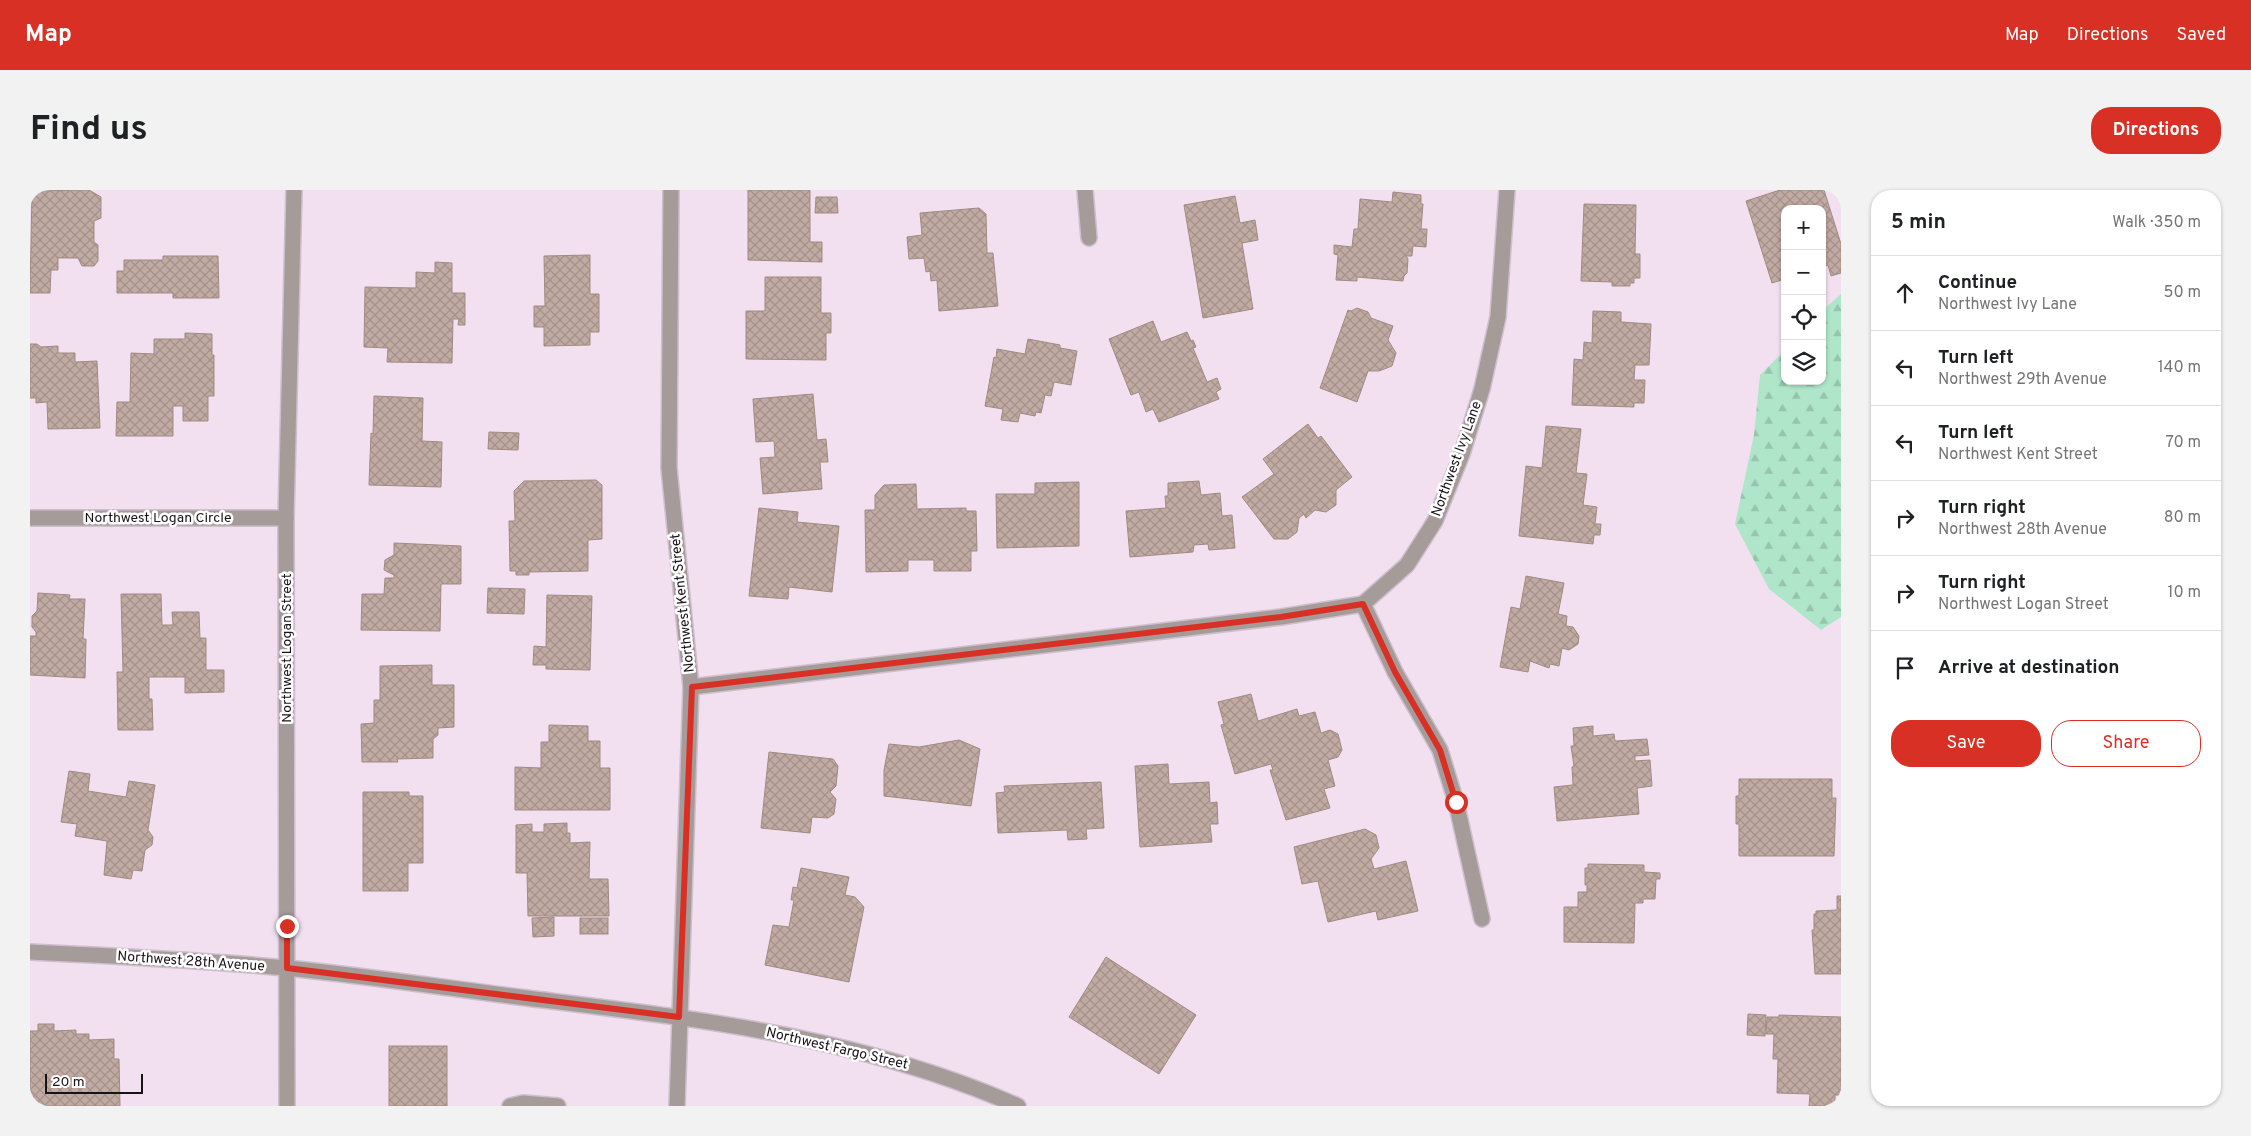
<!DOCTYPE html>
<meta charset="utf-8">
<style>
body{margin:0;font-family:Overpass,sans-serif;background:#f2f2f2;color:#202124}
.controls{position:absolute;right:15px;top:15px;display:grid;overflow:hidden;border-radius:10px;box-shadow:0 1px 4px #0004}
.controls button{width:45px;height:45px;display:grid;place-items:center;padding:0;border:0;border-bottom:1px solid #e0e0e0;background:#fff;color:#202124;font:25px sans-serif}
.scale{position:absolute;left:15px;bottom:12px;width:98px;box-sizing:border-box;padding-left:5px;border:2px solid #191318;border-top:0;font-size:14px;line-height:18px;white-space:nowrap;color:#191318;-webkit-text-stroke:4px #fff;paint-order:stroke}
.stop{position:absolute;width:15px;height:15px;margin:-11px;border:4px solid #d93025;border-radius:50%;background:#fff}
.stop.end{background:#d93025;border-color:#fff;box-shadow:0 1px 5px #0008}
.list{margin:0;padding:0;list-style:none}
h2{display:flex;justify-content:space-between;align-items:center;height:65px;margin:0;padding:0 20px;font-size:21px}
h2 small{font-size:16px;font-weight:400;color:#757577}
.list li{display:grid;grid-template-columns:32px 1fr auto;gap:15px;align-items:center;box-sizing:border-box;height:75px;padding:0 20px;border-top:1px solid #e0e0e0}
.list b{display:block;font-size:19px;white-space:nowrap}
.list p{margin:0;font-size:16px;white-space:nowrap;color:#757577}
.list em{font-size:16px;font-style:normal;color:#757577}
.actions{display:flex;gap:10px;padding:15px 20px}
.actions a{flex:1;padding:11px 0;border:1px solid #d93025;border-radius:20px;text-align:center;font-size:18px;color:#d93025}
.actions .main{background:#d93025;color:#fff}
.icon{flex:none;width:28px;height:28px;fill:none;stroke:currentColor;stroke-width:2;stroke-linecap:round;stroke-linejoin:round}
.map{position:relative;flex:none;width:1811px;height:916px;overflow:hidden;border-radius:20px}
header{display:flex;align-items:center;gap:30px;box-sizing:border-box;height:70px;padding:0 25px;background:#d93025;color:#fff}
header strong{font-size:24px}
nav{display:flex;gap:28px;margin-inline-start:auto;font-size:18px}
.intro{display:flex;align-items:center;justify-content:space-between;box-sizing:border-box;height:120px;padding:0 30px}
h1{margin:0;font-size:35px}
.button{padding:12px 22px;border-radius:20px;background:#d93025;color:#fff;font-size:18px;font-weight:700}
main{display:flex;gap:30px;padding:0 30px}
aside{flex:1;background:#fff;border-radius:20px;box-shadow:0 1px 4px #0004}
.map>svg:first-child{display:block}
</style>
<header>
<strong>Map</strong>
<nav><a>Map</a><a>Directions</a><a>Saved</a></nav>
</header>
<div class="intro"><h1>Find us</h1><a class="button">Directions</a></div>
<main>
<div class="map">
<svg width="1811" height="916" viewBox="0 0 1811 916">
<defs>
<pattern id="forest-firs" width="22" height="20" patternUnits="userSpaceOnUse" patternTransform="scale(1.25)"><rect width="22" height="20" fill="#afe6c9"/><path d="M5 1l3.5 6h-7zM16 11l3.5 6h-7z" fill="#96c4ac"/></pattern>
<pattern id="building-cross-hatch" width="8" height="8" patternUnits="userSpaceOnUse" patternTransform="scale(1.25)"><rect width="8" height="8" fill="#c1aaa2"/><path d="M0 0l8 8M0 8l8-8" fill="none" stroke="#a5918b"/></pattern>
</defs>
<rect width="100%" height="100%" fill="#f2e0f0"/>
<polygon fill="url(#forest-firs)" points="1811,104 1811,427 1791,440 1739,399 1705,334 1724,245 1730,185 1755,160 1755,191 1792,191 1792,121"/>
<g fill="url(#building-cross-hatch)" stroke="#a08a83">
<polygon points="59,0 71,7 71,28 64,31 64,52 68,55 68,71 64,76 52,76 48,68 28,68 28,80 21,80 20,103 0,103 2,1"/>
<polygon points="718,0 780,0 780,52 792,52 792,72 718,70"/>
<polygon points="1750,0 1794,0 1811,54 1811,83 1801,86 1798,75 1792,77 1792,19 1755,19 1755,89 1742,93 1716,11"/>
<polygon points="1363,2 1391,5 1391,14 1393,14 1391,39 1397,39 1396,57 1383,56 1382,66 1376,66 1378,69 1377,83 1374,86 1373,91 1327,87 1327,91 1306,90 1308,65 1304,64 1304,55 1322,57 1324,39 1328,39 1330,9 1362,12"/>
<polygon points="1205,6 1210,33 1225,30 1228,50 1212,53 1223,119 1173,128 1154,15"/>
<polygon points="786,7 807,7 808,23 785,23"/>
<polygon points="1554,14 1606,15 1605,64 1610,64 1610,88 1604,88 1604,93 1600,93 1600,96 1582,96 1582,92 1551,91"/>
<polygon points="949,18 956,24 957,63 963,63 968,116 909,121 907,90 901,91 900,81 896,82 894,68 879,69 877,47 892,45 890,23"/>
<polygon points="560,65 560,104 569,104 569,142 560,142 560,155 514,156 514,137 504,137 504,116 515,116 514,66"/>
<polygon points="133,66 188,66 189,108 143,108 143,103 87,103 87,81 94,81 94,70 133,70"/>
<polygon points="405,72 422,73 422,103 435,103 435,135 428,135 429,129 423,129 422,173 357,172 358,158 334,157 335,97 386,98 386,82 405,83"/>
<polygon points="735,87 791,87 791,123 801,123 801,143 796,143 796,170 716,169 716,121 735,121"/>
<polygon points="1327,118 1338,122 1341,128 1363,136 1358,150 1366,163 1362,176 1349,181 1338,181 1327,212 1290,198 1318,120 1321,121"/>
<polygon points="1563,121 1591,122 1591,132 1621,134 1619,175 1605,175 1604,190 1615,190 1614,213 1604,213 1604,217 1542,215 1544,169 1553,170 1554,152 1562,153"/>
<polygon points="1123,131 1131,152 1157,142 1161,151 1163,150 1166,157 1163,158 1177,192 1187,188 1191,199 1186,202 1189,209 1129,232 1123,219 1116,222 1109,202 1101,205 1079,149"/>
<polygon points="155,143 182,144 182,165 184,165 184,206 178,206 178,231 153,231 153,216 143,216 143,246 86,246 87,212 100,212 101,163 124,164 124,149 155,149"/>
<polygon points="998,149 1030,155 1030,158 1047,161 1041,195 1024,192 1021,206 1015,205 1011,223 1006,222 1005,226 990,223 988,232 971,230 973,219 955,216 964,167 966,168 967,159 995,164"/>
<polygon points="0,154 7,154 11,157 28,156 28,163 45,163 45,172 67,171 70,238 18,239 17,212 6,213 6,208 0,208"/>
<polygon points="783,204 787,250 796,249 798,272 790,272 792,299 733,304 730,268 745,267 744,251 726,252 723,209"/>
<polygon points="344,206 393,208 392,251 412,252 411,297 339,295 341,243 343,244"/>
<polygon points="1278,234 1288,248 1291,246 1322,287 1306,300 1306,315 1296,322 1285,320 1276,328 1274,324 1269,328 1267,342 1258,349 1244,349 1212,307 1244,284 1233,269"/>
<polygon points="1516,236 1551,239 1546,283 1557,284 1553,315 1567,317 1565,334 1571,334 1570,345 1564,345 1563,354 1489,346 1496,276 1512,278"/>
<polygon points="459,242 489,243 488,260 458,259"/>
<polygon points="566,290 572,295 572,349 558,350 558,381 499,382 499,385 486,385 486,381 480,381 479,331 485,331 484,301 494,291"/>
<polygon points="1169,291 1171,305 1190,303 1192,326 1202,325 1205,358 1179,360 1178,354 1164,355 1163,362 1100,367 1096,321 1136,318 1135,306 1138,306 1138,293"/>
<polygon points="1049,292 1049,356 967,358 966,304 1005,304 1005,293"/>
<polygon points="886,294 887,319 936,318 936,321 946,321 947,361 941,361 941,381 904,381 904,370 878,370 878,381 836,382 835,320 845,320 845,305 854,295"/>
<polygon points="729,318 768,322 767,332 809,336 802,402 759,397 758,409 719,406"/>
<polygon points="364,353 431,356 431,394 411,394 410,441 331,440 332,404 354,404 355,388 364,388 364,385 354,380 355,370 364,365"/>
<polygon points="1496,386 1534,393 1528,424 1537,426 1536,436 1543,437 1549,446 1548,454 1539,460 1532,458 1529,476 1520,474 1519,478 1500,471 1498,482 1470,477 1481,417 1490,419"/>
<polygon points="458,398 495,399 494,424 457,423"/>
<polygon points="8,403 40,405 39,409 55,409 53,449 56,449 55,488 0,485 0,446 6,446 6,442 2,437 2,426 7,421"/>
<polygon points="91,404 131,404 132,435 143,435 142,422 169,422 170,448 176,448 176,480 194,480 194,502 155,503 155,487 119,487 119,509 122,509 123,540 88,540 87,482 93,482"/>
<polygon points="517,405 562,406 560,480 516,479 516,475 503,475 504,456 516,457"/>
<polygon points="402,475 402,495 424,495 424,537 408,538 408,545 403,549 403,568 367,569 368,572 332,572 331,534 344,533 344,510 350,510 350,476"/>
<polygon points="1221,504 1228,531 1267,519 1269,526 1285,522 1291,543 1300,540 1308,544 1312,560 1308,567 1298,570 1305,596 1294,599 1300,618 1256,630 1240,580 1243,580 1241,574 1205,584 1191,535 1194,534 1188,512"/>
<polygon points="519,535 558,536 558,551 570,551 570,578 580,578 580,620 485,620 485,577 511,578 511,552 519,552"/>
<polygon points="1563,536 1563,546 1584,544 1585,551 1617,549 1619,565 1605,566 1605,571 1620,570 1622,596 1607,598 1609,624 1527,631 1524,597 1543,595 1542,577 1544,576 1541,556 1544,556 1543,538"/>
<polygon points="929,550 950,559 941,616 854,606 854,580 859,554 889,557"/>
<polygon points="739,562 803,569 808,576 806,596 800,602 806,609 804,624 798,628 782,627 780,643 731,638"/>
<polygon points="1138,574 1139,594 1179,592 1180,613 1187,612 1188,634 1180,634 1182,652 1110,657 1105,576"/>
<polygon points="39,581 60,584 58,601 96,607 99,591 125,595 118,640 123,647 122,655 115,660 112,681 103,680 101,689 74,685 77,651 45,646 47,634 31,632"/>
<polygon points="1709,589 1802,589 1802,608 1806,608 1804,666 1709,666 1709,634 1706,634 1706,606 1709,606"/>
<polygon points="1071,592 1074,638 1056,639 1057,649 1038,650 1037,640 968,643 966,603 975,602 974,596"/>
<polygon points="333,602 379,602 379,606 393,606 393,673 378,673 378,701 333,701"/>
<polygon points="537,633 537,643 540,643 540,653 560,652 559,689 578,689 579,726 498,726 497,683 486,683 486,635 502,634 502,642 514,642 514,634"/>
<polygon points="1335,639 1346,645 1349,658 1341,669 1344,679 1376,671 1388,721 1348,730 1346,721 1298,732 1288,691 1272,694 1264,657"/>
<polygon points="1558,674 1614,675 1614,682 1630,683 1630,689 1626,689 1625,709 1613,709 1613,713 1605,713 1604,753 1534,752 1534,717 1548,717 1548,702 1557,702 1557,695 1555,695 1555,678 1558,678"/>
<polygon points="771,678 819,687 815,705 825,707 834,717 819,792 735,775 743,735 759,737 764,710 761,710 763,697 767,698"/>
<polygon points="1807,706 1811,706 1811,784 1785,784 1782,740 1784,740 1784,724 1786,724 1786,721 1807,720"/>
<polygon points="524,727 524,746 503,747 502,728"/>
<rect x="550" y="728" width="28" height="16"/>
<polygon points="1076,767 1166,825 1129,884 1039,827"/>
<polygon points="1718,824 1736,825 1735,846 1717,845"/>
<polygon points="1749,825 1811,827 1811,905 1805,905 1805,916 1779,916 1780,904 1747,903 1748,869 1743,869 1744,844 1736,844 1737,827 1749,827"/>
<polygon points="8,834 24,834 24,841 46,840 46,844 59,844 59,850 84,849 84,869 89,869 90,916 0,916 0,841 8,841"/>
<rect x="359" y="856" width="58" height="60"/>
</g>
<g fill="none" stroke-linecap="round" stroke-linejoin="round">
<defs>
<polyline id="service" points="480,916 493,913 528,916"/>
<g id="minor">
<polyline points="641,0 639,278 661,497 647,916"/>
<polyline points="1055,0 1059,48"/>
<polyline points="0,328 256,328"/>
<polyline points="1333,414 1377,375 1405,331 1432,264 1452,199 1468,127 1477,0"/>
<polyline points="1333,414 1365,482 1410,560 1426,612 1452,729"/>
<polyline points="661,497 1251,427 1333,414"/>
<polyline points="257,916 256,328 264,0"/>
</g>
<path id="tertiary" d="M0,762c86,4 172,8 257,16 80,8 160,20 240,30 170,21 332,38 491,108"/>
</defs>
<use href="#service" stroke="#cfbfcd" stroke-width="18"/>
<use href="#minor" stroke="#cfbfcd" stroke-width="18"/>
<use href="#tertiary" stroke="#cfbfcd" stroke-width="18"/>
<use href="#service" stroke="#a59b99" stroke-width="15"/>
<use href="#minor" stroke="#a59b99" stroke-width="15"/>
<use href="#tertiary" stroke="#a59b99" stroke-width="15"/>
</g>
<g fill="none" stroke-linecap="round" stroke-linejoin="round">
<polyline stroke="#d93025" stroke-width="6" points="257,736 257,778 649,827 662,497 1251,427 1333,414 1365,482 1410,560 1426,612"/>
</g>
<g text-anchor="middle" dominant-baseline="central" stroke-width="5" stroke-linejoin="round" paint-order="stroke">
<g font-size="14" fill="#191318" stroke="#fff">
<text transform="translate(1427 269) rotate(-70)">Northwest Ivy Lane</text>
<text x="128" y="328">Northwest Logan Circle</text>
<text transform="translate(653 413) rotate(-96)">Northwest Kent Street</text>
<text transform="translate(257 458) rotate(-90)">Northwest Logan Street</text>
<text transform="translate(161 772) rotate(4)">Northwest 28th Avenue</text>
<text transform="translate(807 859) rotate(13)">Northwest Fargo Street</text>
</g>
</g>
</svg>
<div class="controls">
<button>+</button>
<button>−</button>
<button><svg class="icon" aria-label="locate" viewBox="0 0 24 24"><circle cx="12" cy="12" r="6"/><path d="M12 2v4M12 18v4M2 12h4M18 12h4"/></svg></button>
<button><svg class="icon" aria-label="layers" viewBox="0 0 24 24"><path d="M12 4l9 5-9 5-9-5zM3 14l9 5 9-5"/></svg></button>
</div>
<div class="scale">20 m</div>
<div class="stop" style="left:1426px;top:612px"></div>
<div class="stop end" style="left:257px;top:736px"></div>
</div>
<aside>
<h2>5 min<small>Walk · 350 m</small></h2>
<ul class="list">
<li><svg class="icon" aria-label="ahead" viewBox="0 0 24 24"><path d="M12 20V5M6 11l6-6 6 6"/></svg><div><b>Continue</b><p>Northwest Ivy Lane</p></div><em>50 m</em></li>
<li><svg class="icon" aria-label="left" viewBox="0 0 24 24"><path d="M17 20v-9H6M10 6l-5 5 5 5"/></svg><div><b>Turn left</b><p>Northwest 29th Avenue</p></div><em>140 m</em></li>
<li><svg class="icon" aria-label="left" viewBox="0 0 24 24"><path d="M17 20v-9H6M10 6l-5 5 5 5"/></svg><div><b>Turn left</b><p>Northwest Kent Street</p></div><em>70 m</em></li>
<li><svg class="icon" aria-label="right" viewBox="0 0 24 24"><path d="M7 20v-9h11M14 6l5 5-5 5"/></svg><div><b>Turn right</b><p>Northwest 28th Avenue</p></div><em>80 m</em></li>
<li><svg class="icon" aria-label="right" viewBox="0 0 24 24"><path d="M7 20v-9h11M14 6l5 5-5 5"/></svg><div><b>Turn right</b><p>Northwest Logan Street</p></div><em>10 m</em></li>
<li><svg class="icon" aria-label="arrive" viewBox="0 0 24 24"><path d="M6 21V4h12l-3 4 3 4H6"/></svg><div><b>Arrive at destination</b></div></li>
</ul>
<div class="actions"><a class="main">Save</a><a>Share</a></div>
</aside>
</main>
